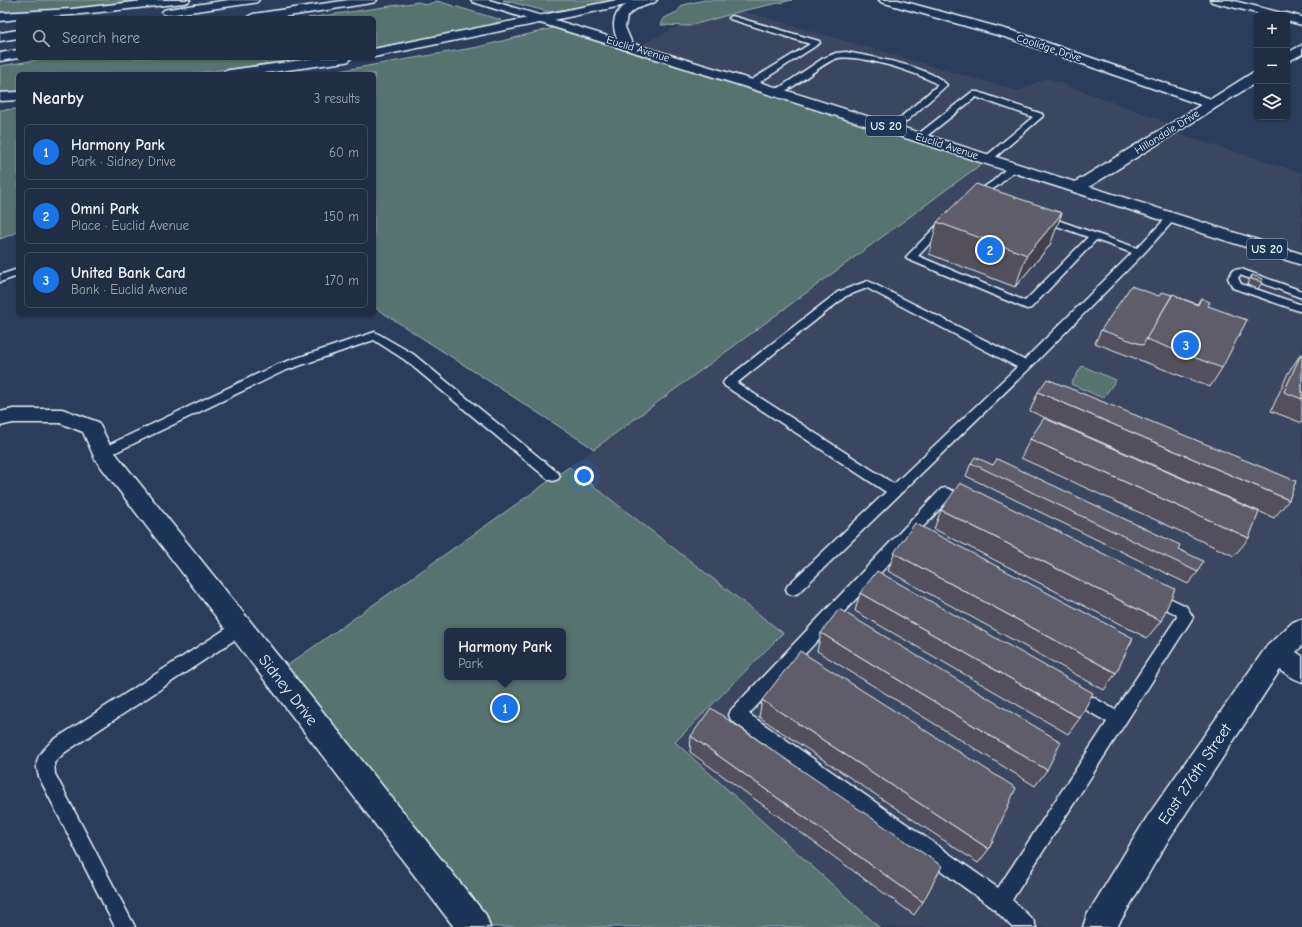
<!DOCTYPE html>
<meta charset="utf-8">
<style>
body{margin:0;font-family:"Comic Neue",sans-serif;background:#28364b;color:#f1f3f6}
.controls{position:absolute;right:12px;top:12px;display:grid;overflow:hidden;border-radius:6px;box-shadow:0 1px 3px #0004}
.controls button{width:36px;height:36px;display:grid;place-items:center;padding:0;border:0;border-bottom:1px solid #3d4a5d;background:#202e44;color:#f1f3f6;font:20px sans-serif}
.you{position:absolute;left:584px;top:476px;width:14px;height:14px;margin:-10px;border:3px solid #fff;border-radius:50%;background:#1a73e8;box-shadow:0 0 0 6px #1a73e833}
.badge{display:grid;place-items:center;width:26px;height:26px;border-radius:50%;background:#1a73e8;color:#fff;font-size:13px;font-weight:700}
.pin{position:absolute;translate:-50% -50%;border:2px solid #fff;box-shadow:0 1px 4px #0006}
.popup{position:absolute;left:444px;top:628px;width:122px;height:52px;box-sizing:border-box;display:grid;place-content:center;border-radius:6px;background:#202e44;filter:drop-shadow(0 1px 3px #0005);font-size:13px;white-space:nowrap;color:#a2a8b2}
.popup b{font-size:15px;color:#f1f3f6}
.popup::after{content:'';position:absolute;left:50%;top:100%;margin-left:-8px;border:8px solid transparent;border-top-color:#202e44}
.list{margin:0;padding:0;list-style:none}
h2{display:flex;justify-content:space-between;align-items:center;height:52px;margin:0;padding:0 16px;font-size:17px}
h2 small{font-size:13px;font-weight:400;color:#a2a8b2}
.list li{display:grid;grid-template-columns:26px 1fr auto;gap:12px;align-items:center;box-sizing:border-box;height:56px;margin:0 8px 8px;padding:0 8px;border:1px solid #3d4a5d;border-radius:6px}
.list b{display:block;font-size:15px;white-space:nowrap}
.list p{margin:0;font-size:13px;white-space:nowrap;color:#a2a8b2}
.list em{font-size:13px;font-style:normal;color:#a2a8b2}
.icon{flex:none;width:22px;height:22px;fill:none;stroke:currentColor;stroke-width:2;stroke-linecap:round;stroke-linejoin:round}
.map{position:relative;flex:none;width:1302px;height:927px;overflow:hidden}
.search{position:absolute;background:#202e44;box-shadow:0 1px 3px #0004;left:16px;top:16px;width:360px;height:44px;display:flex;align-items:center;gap:10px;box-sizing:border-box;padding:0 14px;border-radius:6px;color:#a2a8b2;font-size:15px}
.panel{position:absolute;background:#202e44;box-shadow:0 1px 3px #0004;left:16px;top:72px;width:360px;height:244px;border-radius:6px}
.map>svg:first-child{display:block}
</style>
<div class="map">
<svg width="1302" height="927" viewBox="0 0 1302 927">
<rect width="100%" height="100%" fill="#2a3d5b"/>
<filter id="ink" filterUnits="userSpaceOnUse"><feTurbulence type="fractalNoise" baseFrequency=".025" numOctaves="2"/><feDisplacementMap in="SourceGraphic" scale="8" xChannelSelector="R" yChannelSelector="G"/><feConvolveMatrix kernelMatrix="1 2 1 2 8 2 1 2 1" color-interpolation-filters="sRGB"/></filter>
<g filter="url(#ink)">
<polygon fill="#3a4760" points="742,11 1018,91 1047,78 1177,126 1169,131 1302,173 1302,630 1099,927 879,927 675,742 783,633 569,467 988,159 634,48 679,26"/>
<g fill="#577370" stroke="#a0b2b4" fill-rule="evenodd">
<path d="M0,0h137c-46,6 -91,13 -137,13z"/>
<polygon points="503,0 623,0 549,12"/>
<polygon points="704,0 792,0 742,11 689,26 661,25 664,18 677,12 683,5"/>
<polygon points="437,1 501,20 492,25 374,48 374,18 308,18 419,2 426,5"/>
<polygon points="561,26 988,159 594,449 374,307 374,74 321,74 478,47"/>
<polygon points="49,58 317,58 189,74 18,74 18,92 0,93 0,66"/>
<polygon points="18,109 18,232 0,239 0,110"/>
<polygon points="1082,366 1116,380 1103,398 1071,384"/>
<path d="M569,467l214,166 -108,109 204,185h-405l-199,-253zM447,631h116v46h-116z"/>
</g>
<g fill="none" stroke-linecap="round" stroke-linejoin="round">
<defs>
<g id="service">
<polygon points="732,16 819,41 820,43 754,86 748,86 748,82 810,44 730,19 729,18"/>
<path d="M846,52c25,5 84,14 101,33l-39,35 -18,11 -3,-1 -1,-2 1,-2 15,-10 36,-31c-16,-12 -85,-33 -103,-26 -15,5 -48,37 -61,35l-1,-2 49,-33 14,-6z"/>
<polygon points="972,92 978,92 1042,114 1043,116 991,161 988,162 984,159 985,157 1033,117 976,97 923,139 917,139 916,137 917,135"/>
<path d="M1013,164l4,3 -1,2 -17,16 -14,9 3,3 -2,2c-4,1 -10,0 -13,-4l2,-2 18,-12 17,-16z"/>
<path d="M1043,215l94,33 31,-32 3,-1 5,3 -33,36 -114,115 -231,224 -5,2 -5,-2 -2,-4 2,-4 98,-93 -161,-106 -2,-3 2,-3 113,-88 30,-11 156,79 108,-107 -36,-13 -65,68 -4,1 -120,-50 -1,-2 38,-39h6l2,2 -2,2 -32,34 107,45 63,-64 -48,-17 -2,-2zM867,288l150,79 -123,117 -157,-101 109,-87z"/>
<polygon points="18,269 18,276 0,282 0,275"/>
<polygon points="1241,269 1302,291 1302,298 1240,275 1238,278 1241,284 1302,305 1302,312 1233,288 1228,278 1233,270"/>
<polygon points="375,332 413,354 558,473 560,476 558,479 553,481 548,479 405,360 374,340 284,371 108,456 103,458 98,456 97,453 98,450 276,365"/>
<polygon points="946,488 972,499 974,503 972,507 967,508 948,500 749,714 998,888 1107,722 1067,699 1065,694 1067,689 1073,687 1079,689 1115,710 1177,617 1176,614 1147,600 1145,596 1147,592 1152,590 1157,592 1186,606 1193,617 1190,622 1012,900 1033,920 1036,927 1012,927 993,908 731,720 729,715 731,710 941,489"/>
<path d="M240,621l5,2 3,5 -3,5 -181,120 -10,10 1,11 80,153h-20l-74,-146c-9,-20 -3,-26 11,-40l183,-118z"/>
</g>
<g id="minor">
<polygon points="879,0 898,0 1016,32 1211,99 1252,73 1257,72 1257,82 1084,190 1078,192 1072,190 1070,187 1072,184 1201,105 1008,38 881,2"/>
<polygon points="1210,0 1230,0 1282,13 1283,14 1287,13 1302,17 1302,25 1287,21 1287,15 1264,15 1212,2"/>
<polygon points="1302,45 1302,54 1287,62 1287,53"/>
<polygon points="13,409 62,409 98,422 112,449 486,915 490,927 454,927 95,459 83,432 60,423 13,423 0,426 0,412"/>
<polygon points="1302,619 1302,646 1296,652 1302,656 1302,682 1293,678 1280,670 1169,839 1117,927 1083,927 1087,915 1147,817 1267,646 1293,622"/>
</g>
<polygon id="primary" points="471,0 489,0 756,81 1302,254 1302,265 746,87 473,2"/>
<g id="motorway">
<polygon points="152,0 190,0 188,2 184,3 72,15 18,18 18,19 0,21 0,13 72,9"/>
<polygon points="229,0 259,0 257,2 253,3 168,15 164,14 162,12 164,10 168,9"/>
<polygon points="349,0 377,0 375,2 371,3 276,18 247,18 249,16 253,14"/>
<path d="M617,0h40l-2,2 -19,7 -9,7 -2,11 8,19 -2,3h-8c-11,-15 -14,-34 3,-44l-252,52v-8z"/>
<polygon points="18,30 18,38 0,41 0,33"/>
<polygon points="18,50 18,58 0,61 0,53"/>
<polygon points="317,58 351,58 349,61 345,62 258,74 223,74 225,71 230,70"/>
<polygon points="18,92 18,100 0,101 0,93"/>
</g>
</defs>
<use href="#service" stroke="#e8f1f8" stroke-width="3"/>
<use href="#minor" stroke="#e8f1f8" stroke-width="3"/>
<use href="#primary" stroke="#e8f1f8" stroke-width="3"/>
<use href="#motorway" stroke="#e8f1f8" stroke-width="3"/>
<use href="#service" fill="#1d3557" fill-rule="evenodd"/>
<use href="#minor" fill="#1d3557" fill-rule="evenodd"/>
<use href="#primary" fill="#1d3557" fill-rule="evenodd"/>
<use href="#motorway" fill="#1d3557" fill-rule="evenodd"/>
</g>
<g fill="#52505b" stroke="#e8f1f8">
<polygon points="937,222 1050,245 1015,287 929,254"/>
<polygon points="1252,275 1262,282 1258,289 1247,285 1248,282"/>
<polygon points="1172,295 1197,304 1201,298 1208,306 1222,368 1210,387 1095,343 1101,330 1159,296"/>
<polygon points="1301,354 1302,354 1302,423 1271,411 1288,373"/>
<polygon points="1038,392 1289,500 1274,518 1030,411"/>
<polygon points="1030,439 1249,538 1234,556 1021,458"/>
<polygon points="971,463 993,465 1178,549 1198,572 1188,584 966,476"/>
<polygon points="941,510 1161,621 1147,638 934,529"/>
<polygon points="894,553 1116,673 1104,690 888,571"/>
<polygon points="860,593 1080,718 1068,734 855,611"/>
<polygon points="821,633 1047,770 1035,786 817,651"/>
<polygon points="762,700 989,849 978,863 759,717"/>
<polygon points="691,736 923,902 914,915 690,752"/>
</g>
<polygon fill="#42414a" stroke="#e8f1f8" points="1062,213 1050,245 1015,287 1027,255"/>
<g fill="#5f5d6a" stroke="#e8f1f8">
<polygon points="976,184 1062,213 1027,255 937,222"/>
<polygon points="1252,275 1263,279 1262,282 1251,279"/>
<polygon points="1131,286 1159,296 1162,292 1172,295 1143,345 1101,330"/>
<polygon points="1173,294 1178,296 1177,297 1198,305 1201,298 1210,302 1208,306 1247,320 1222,368 1146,339"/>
<polygon points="1301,354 1302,354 1302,399 1284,392"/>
<polygon points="1047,379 1296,481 1289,500 1038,392"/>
<polygon points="1044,418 1259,512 1249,538 1030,439"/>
<polygon points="975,457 993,465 997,459 1180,545 1178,549 1203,561 1198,572 971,463"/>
<polygon points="960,483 1175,589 1161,621 941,510"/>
<polygon points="915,523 1133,638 1116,673 894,553"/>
<polygon points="877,571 1093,693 1080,718 860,593"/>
<polygon points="839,609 1061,742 1047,770 821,633"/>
<polygon points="800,651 1016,788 989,849 762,700"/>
<polygon points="711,708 942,866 923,902 691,736"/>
</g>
</g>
<g text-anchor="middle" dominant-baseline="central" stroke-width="3.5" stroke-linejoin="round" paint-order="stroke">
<g font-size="11" fill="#e8f1f8" stroke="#1d3557">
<text transform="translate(1049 48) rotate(18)">Coolidge Drive</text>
<text transform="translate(638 49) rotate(17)">Euclid Avenue</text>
<text transform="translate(1167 132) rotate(-32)">Hillandale Drive</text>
<text transform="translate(947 146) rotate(18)">Euclid Avenue</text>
</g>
<g fill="#1d3557" stroke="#abb9c8" stroke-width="1">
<rect x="866" y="116" width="40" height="20" rx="3"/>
<rect x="1247" y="239" width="40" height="20" rx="3"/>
</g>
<g font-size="12" font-weight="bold" fill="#e8f1f8">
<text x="886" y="126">US 20</text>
<text x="1267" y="249">US 20</text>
</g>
<g font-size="16" fill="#e8f1f8" stroke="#1d3557">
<text transform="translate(288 690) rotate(52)">Sidney Drive</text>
<text transform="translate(1195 774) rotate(-56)">East 276th Street</text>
</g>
</g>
</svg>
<div class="controls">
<button>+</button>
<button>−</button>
<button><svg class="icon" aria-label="layers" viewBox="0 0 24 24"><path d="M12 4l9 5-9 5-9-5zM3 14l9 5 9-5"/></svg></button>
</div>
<div class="you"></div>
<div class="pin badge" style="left:505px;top:708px">1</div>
<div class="popup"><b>Harmony Park</b>Park</div>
<div class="pin badge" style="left:990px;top:250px">2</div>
<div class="pin badge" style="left:1186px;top:345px">3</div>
<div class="search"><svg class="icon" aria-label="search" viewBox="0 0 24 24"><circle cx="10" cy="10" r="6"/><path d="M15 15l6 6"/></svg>Search here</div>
<section class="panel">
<h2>Nearby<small>3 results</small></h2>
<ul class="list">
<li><span class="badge">1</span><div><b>Harmony Park</b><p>Park · Sidney Drive</p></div><em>60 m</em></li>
<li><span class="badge">2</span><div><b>Omni Park</b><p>Place · Euclid Avenue</p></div><em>150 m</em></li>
<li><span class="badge">3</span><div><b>United Bank Card</b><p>Bank · Euclid Avenue</p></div><em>170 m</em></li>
</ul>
</section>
</div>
